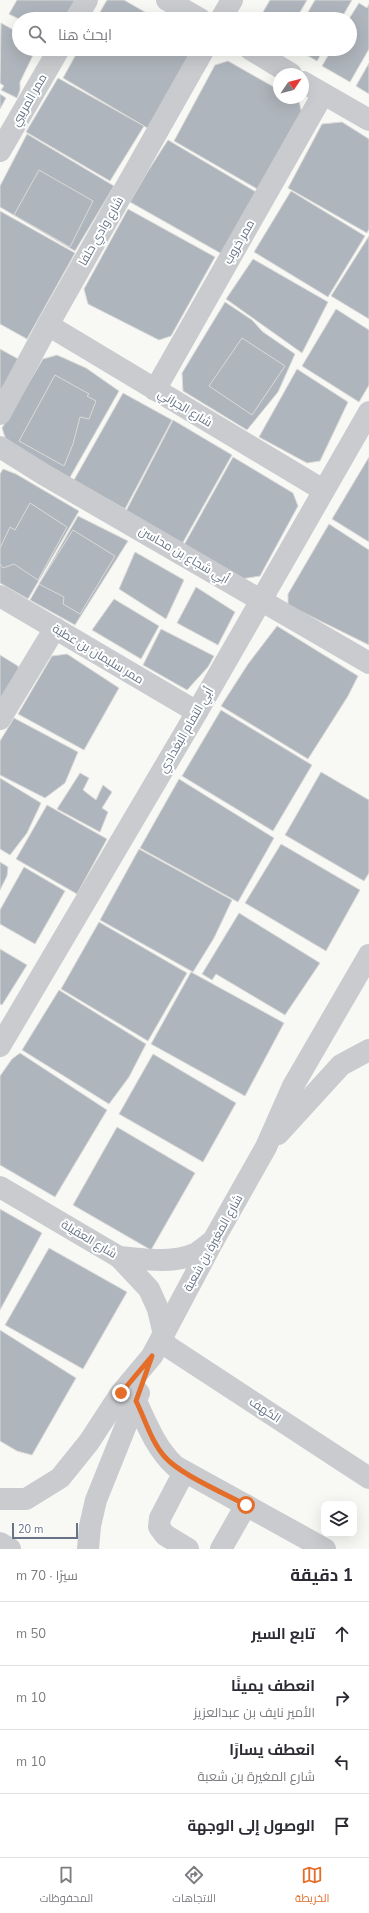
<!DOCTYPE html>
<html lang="ar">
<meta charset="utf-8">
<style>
body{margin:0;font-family:"Nunito Sans",Cairo,sans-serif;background:#f7f7f7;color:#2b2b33;direction:rtl}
.controls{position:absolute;right:12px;bottom:12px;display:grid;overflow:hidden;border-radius:8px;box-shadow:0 4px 16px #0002}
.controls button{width:36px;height:36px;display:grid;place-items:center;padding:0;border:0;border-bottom:1px solid #e1e1e2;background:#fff;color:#2b2b33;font:20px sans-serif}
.compass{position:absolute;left:273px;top:68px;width:36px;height:36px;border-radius:50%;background:#fff;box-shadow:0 4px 16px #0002;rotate:55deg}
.scale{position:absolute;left:12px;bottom:10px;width:66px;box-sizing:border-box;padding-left:4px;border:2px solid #677487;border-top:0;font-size:11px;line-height:14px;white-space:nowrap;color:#677487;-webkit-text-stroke:3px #fff;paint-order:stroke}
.stop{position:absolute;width:12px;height:12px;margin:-9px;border:3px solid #e46e29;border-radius:50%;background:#fff}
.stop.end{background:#e46e29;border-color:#fff;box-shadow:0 1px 4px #0008}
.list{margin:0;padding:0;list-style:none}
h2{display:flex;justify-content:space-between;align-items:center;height:52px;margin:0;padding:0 16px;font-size:17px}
h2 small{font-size:13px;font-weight:400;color:#7c7c81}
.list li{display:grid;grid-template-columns:26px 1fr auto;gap:12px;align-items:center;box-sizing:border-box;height:64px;padding:0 16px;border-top:1px solid #e1e1e2}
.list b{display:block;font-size:15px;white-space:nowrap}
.list p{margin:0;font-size:13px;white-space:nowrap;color:#7c7c81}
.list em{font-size:13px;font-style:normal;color:#7c7c81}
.icon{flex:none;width:22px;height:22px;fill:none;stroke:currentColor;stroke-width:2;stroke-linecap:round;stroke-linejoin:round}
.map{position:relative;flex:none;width:369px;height:1549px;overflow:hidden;direction:ltr}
.search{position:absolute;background:#fff;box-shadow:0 4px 16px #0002;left:12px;right:12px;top:12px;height:44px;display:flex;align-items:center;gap:10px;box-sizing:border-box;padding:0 14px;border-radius:22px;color:#7c7c81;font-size:15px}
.sheet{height:308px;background:#fff}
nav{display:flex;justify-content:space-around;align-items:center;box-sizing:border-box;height:56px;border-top:1px solid #e1e1e2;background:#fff;font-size:11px;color:#7c7c81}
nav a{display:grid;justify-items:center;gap:2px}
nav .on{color:#e46e29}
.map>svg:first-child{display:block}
</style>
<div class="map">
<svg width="369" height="1549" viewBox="0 0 369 1549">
<rect width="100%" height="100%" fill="#f8f8f5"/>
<g fill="#afb5bc" stroke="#dadad8">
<polygon points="17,0 75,0 64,19 19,19 9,14"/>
<polygon points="107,0 124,0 157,19 96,19"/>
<polygon points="270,0 307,0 296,19 259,19"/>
<polygon points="315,0 352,0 341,19 304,19"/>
<polygon points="359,3 367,8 369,4 369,49 350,82 322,66 332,49 350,49 349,19"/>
<polygon points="1,23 19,33 19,49 36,49 20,82 20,90 17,98 1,90 4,86 0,83"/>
<polygon points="79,49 192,49 149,129 63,78"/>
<polygon points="296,49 324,49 317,61"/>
<polygon points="228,61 279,90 279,98 294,98 299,101 302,114 259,190 174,141 215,65"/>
<polygon points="369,63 369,94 356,86"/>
<polygon points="58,78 144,126 110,181 26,132"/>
<polygon points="0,94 6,98 0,109"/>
<polygon points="342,122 369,139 369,229 367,233 288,188 322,124"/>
<polygon points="27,134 114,186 75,251 0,207 0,186"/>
<polygon points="168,140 256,192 222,254 130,202 148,171"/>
<polygon points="39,170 93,201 70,247 14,215"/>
<polygon points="291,191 365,236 328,297 254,252"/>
<polygon points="128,209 215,257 171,336 159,340 88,304 84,289"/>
<polygon points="0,211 75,253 27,339 0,324"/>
<polygon points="369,236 369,319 331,296"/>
<polygon points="253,259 328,302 302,353 226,299"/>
<polygon points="225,302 252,320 263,332 295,354 278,392 247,430 183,391 182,373"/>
<polygon points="336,309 369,330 369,385 359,402 302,366"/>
<polygon points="242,338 285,366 252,415 209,386"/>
<polygon points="0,349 20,360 0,391"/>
<polygon points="57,355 86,368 119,391 69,479 7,443 2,428 43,359"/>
<polygon points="297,369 348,402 320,461 307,463 259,437"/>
<polygon points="55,375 89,394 87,396 96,401 89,419 80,417 73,444 64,466 19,441"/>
<polygon points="123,393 172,420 125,509 74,480"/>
<polygon points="173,420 232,455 182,544 126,511"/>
<polygon points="233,457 293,493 298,506 260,576 241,579 184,545"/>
<polygon points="369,457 369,542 332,519"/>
<polygon points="3,469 16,474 79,511 28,599 0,583 0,474"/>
<polygon points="30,503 67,527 38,580 14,564 3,568 0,564 0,548 10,527 15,530"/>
<polygon points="78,516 128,541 75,625 30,600"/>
<polygon points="329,524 369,550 369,645 288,605 288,594"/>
<polygon points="73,530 115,556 80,614 63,604 64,597 39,584"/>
<polygon points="135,552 184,580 166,619 119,589"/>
<polygon points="196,587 235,612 218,645 177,623"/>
<polygon points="114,599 159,626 141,659 92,630"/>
<polygon points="277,626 358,676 348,696 308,759 221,706 248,664"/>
<polygon points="161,629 214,656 208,667 187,690 143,665"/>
<polygon points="67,654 119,688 84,750 18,714 52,656"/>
<polygon points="0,655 18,666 20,674 0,709"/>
<polygon points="221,710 312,765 273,831 182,776"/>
<polygon points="14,718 78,752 65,783 45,798 0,775 0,741"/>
<polygon points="321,772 369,800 369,873 364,881 285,835"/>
<polygon points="80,773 89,778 83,790 96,800 103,785 112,792 102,808 108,812 100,832 57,809"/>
<polygon points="0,778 41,803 27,833 10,855 0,849"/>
<polygon points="179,779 274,838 238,902 140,848"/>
<polygon points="47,805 107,839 77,894 16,859"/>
<polygon points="281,844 360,890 326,951 245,903"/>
<polygon points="139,849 232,900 214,938 193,972 100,920"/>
<polygon points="0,862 8,867 7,876 0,890"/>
<polygon points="24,867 65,891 35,944 0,924 0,910"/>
<polygon points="239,913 320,963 285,1015 216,974 212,980 202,974"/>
<polygon points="99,922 187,973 148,1041 61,989"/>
<polygon points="0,949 27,965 2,1005 0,1004"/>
<polygon points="191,972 284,1023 245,1096 151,1044"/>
<polygon points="59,990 146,1044 129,1077 109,1104 22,1050"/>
<polygon points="20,1053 107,1110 55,1197 0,1165 0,1076 12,1059"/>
<polygon points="153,1054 236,1103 203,1162 119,1114"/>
<polygon points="117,1127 195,1173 151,1250 73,1205"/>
<polygon points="0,1209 42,1233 0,1310"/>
<polygon points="49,1248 127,1292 83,1369 5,1325"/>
<polygon points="0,1330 76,1378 32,1455 17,1451 0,1441"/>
</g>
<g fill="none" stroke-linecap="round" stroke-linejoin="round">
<g stroke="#c9cbcf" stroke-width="22">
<polyline points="167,0 200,19"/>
<polyline points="76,19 87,0"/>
<polyline points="221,19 232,0"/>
<polyline points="250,49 291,74"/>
<polyline points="303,82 369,120"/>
<polyline points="0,151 59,49"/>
<polyline points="48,325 323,490"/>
<polyline points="155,390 323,94"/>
<polyline points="0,414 48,325 204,49"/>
<polyline points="0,447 43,474 369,663"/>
<polyline points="0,596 197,712"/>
<polyline points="0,719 55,628"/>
<polyline points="0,1046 197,712 369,412"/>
<polyline points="278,1134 341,1065 369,1050"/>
<polyline points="0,1187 119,1257 149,1289 158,1309 164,1335"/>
<path d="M119,1257c25,2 52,7 76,-3 6,-3 12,-9 18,-13"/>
<polyline points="161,1342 369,1478"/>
<path d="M136,1401c11,24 20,47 39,65l150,83"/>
<polyline points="184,1472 160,1518 159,1527 165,1535 188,1549"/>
<polyline points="0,1499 26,1499 60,1478 89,1442 121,1393 152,1356 213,1241 266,1147 293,1086 369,955"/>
<polyline points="0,1543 10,1549"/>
<polyline points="88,1549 90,1526 96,1500 139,1393"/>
<polyline points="221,1549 246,1505"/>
</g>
</g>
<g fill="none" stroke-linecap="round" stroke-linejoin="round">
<path stroke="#e46e29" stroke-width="5" d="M121,1393l31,-37 -16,45c9,18 15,40 28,55 15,18 60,37 82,49"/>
</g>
<g text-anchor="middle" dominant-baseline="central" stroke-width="4" stroke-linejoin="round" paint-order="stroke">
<g font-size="12" fill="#677487" stroke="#fff">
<text transform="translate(29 100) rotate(-60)">ممر المريبي</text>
<text transform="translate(101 231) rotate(-60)">شارع وادي حلفا</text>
<text transform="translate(239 242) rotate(-60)">ممر خروب</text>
<text transform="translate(185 408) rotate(31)">شارع الجراني</text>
<text transform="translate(184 555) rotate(30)">أبي شجاع بن محاسن</text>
<text transform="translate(98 654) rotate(31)">ممر سليمان بن عطية</text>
<text transform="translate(186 730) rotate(-60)">أبي التمام البغدادي</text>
<text transform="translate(89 1239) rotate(31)">شارع العقيلة</text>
<text transform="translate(213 1243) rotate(-61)">شارع المغيرة بن شعبة</text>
<text transform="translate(265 1410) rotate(33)">الكهف</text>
</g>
</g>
</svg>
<div class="controls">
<button><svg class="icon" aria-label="layers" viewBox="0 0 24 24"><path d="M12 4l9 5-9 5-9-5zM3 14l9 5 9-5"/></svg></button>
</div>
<svg class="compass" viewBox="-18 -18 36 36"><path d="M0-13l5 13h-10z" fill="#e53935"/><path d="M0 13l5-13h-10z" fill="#7c7c81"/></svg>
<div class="scale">20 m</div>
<div class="stop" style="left:246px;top:1505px"></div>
<div class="stop end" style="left:121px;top:1393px"></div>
<div class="search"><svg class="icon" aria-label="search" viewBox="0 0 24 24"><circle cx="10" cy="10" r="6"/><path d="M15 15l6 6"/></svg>ابحث هنا</div>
</div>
<section class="sheet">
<h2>1 دقيقة<small>سيرًا · 70 m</small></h2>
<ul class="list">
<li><svg class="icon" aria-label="ahead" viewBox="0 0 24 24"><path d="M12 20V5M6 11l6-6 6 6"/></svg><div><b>تابع السير</b></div><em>50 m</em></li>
<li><svg class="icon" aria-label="right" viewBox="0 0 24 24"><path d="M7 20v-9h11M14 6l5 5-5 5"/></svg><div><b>انعطف يمينًا</b><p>الأمير نايف بن عبدالعزيز</p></div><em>10 m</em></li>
<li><svg class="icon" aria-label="left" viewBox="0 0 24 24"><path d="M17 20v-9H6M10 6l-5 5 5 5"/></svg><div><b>انعطف يسارًا</b><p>شارع المغيرة بن شعبة</p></div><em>10 m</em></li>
<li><svg class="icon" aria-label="arrive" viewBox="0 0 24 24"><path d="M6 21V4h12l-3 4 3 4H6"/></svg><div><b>الوصول إلى الوجهة</b></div></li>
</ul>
</section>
<nav>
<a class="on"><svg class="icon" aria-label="map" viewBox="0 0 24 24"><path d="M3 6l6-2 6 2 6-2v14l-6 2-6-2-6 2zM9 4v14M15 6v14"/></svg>الخريطة</a>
<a><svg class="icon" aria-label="directions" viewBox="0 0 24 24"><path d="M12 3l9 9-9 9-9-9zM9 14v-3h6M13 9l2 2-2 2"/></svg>الاتجاهات</a>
<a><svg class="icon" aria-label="saved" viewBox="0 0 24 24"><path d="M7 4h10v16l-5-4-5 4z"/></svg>المحفوظات</a>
</nav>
